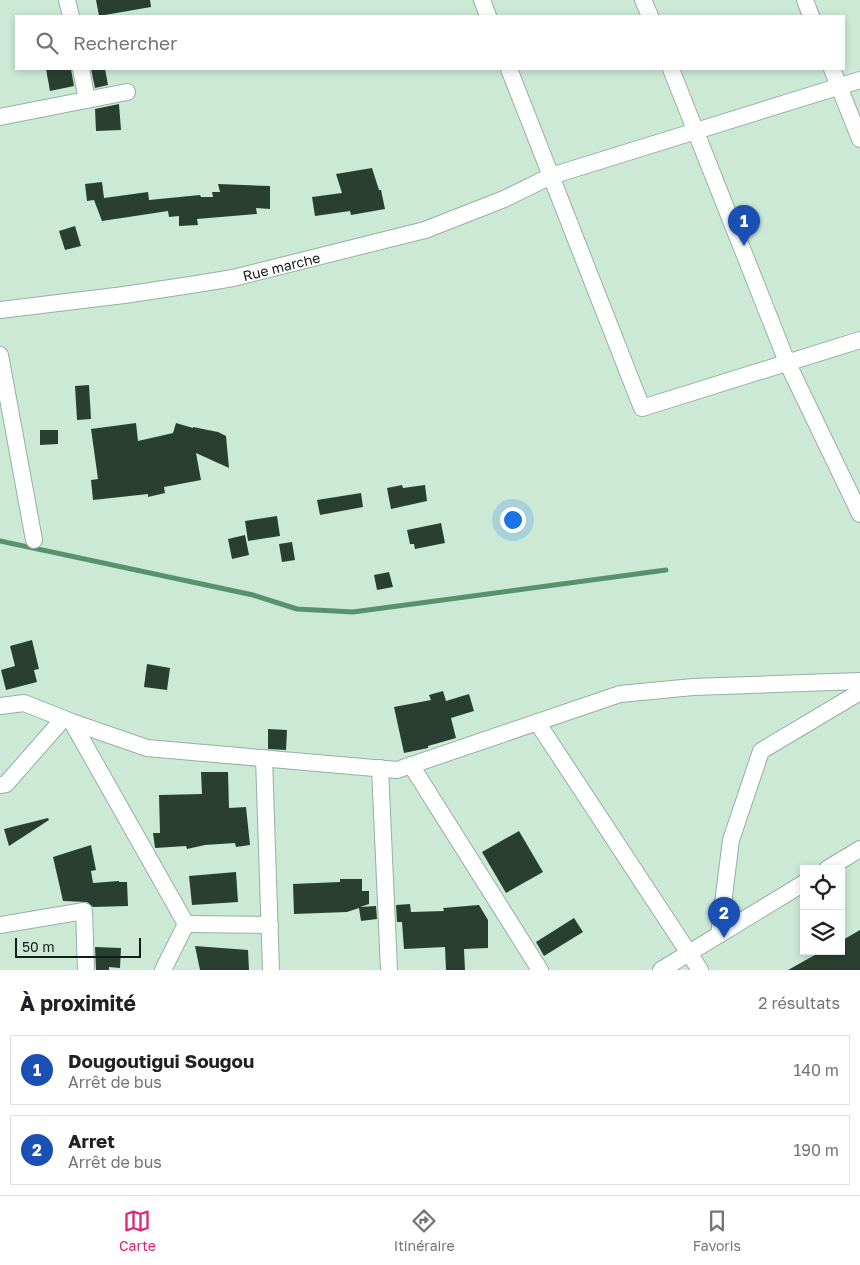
<!DOCTYPE html>
<html lang="fr">
<meta charset="utf-8">
<style>
body{margin:0;font-family:"Golos Text",sans-serif;background:#f6f6f6;color:#202124}
.controls{position:absolute;right:15px;bottom:15px;display:grid;overflow:hidden;border-radius:0px;box-shadow:0 2px 8px #0003}
.controls button{width:45px;height:45px;display:grid;place-items:center;padding:0;border:0;border-bottom:1px solid #e0e0e0;background:#fff;color:#202124;font:25px sans-serif}
.scale{position:absolute;left:15px;bottom:12px;width:126px;box-sizing:border-box;padding-left:5px;border:2px solid #131d17;border-top:0;font-size:14px;line-height:18px;white-space:nowrap;color:#131d17;-webkit-text-stroke:4px #cce9d6;paint-order:stroke}
.you{position:absolute;left:512px;top:519px;width:18px;height:18px;margin:-12px;border:4px solid #fff;border-radius:50%;background:#1a73e8;box-shadow:0 0 0 8px #1a73e833}
.badge{display:grid;place-items:center;width:32px;height:32px;border-radius:50%;background:#db2777;color:#fff;font-size:16px;font-weight:700}
.pin{position:absolute;translate:-50% -41px;filter:drop-shadow(0 1px 2px #0008)}
.pin::after{content:'';position:absolute;top:26px;width:18px;height:15px;background:inherit;clip-path:polygon(0 0,100% 0,50% 100%)}
.list{margin:0;padding:0;list-style:none}
h2{display:flex;justify-content:space-between;align-items:center;height:65px;margin:0;padding:0 20px;font-size:21px}
h2 small{font-size:16px;font-weight:400;color:#757577}
.list li{display:grid;grid-template-columns:32px 1fr auto;gap:15px;align-items:center;box-sizing:border-box;height:70px;margin:0 10px 10px;padding:0 10px;border:1px solid #e0e0e0;border-radius:0px}
.list b{display:block;font-size:19px;white-space:nowrap}
.list p{margin:0;font-size:16px;white-space:nowrap;color:#757577}
.list em{font-size:16px;font-style:normal;color:#757577}
.icon{flex:none;width:28px;height:28px;fill:none;stroke:currentColor;stroke-width:2;stroke-linecap:round;stroke-linejoin:round}
.map{position:relative;flex:none;width:860px;height:970px;overflow:hidden}
.search{position:absolute;background:#fff;box-shadow:0 2px 8px #0003;left:15px;right:15px;top:15px;height:55px;display:flex;align-items:center;gap:12px;box-sizing:border-box;padding:0 18px;border-radius:0px;color:#757577;font-size:19px}
.sheet{height:225px;background:#fff}
nav{display:flex;justify-content:space-around;align-items:center;box-sizing:border-box;height:70px;border-top:1px solid #e0e0e0;background:#fff;font-size:14px;color:#757577}
nav a{display:grid;justify-items:center;gap:2px}
nav .on{color:#db2777}
.map>svg:first-child{display:block}
</style>
<div class="map">
<svg width="860" height="970" viewBox="0 0 860 970">
<rect width="100%" height="100%" fill="#cce9d6"/>
<g fill="none" stroke-linecap="round" stroke-linejoin="round">
<polyline stroke="#55926d" stroke-width="5" points="0,541 253,595 297,609 353,612 666,570"/>
</g>
<g fill="#294031">
<polygon points="96,0 150,0 151,7 99,16"/>
<polygon points="46,69 71,69 74,86 50,91"/>
<polygon points="91,69 105,69 108,85 95,88"/>
<polygon points="119,104 121,130 96,131 95,109"/>
<polygon points="372,168 379,190 381,190 385,209 351,215 350,211 315,216 312,197 342,193 336,174"/>
<polygon points="102,182 104,198 148,192 149,200 200,195 201,197 213,197 212,192 220,192 218,184 270,186 270,209 256,208 257,214 197,219 198,225 179,226 179,216 169,217 168,211 102,221 94,200 87,201 85,184"/>
<polygon points="75,226 81,246 65,250 59,231"/>
<polygon points="89,385 91,419 77,420 75,386"/>
<polygon points="136,423 138,441 173,433 176,423 193,428 193,427 218,432 226,436 229,468 196,453 201,480 164,487 165,493 148,497 148,494 93,500 91,480 98,479 91,429"/>
<polygon points="40,430 58,430 58,444 40,445"/>
<polygon points="402,485 403,488 425,485 427,501 391,509 387,488"/>
<polygon points="361,493 363,507 320,515 317,500"/>
<polygon points="277,516 280,536 248,541 245,521"/>
<polygon points="441,523 445,543 415,549 414,544 410,544 407,530"/>
<polygon points="245,535 249,555 232,559 228,539"/>
<polygon points="292,542 295,560 282,562 279,544"/>
<polygon points="389,572 393,587 377,590 374,575"/>
<polygon points="32,640 39,669 34,670 37,682 6,690 1,670 15,666 10,646"/>
<polygon points="147,664 170,668 167,690 144,687"/>
<polygon points="443,691 446,701 469,694 474,711 451,718 456,738 428,746 428,748 404,753 394,707 431,700 429,695"/>
<polygon points="268,729 287,730 286,750 268,749"/>
<polygon points="201,772 228,772 229,808 246,807 250,845 236,847 235,843 205,845 187,849 186,846 155,848 153,833 160,833 159,795 202,794"/>
<polygon points="48,818 49,820 9,846 4,829"/>
<polygon points="519,831 543,872 506,893 482,852"/>
<polygon points="91,845 96,870 91,871 93,883 119,881 119,882 127,882 128,906 93,907 87,902 63,901 53,857"/>
<polygon points="236,872 238,902 192,905 189,876"/>
<polygon points="340,879 362,879 362,891 369,891 369,904 360,907 376,906 377,919 361,921 359,908 347,912 294,914 293,884 340,882"/>
<polygon points="410,904 411,912 444,911 443,908 479,905 488,920 488,948 464,949 465,970 446,970 445,947 404,949 402,922 397,922 396,905"/>
<polygon points="574,918 583,932 544,956 536,942"/>
<polygon points="860,930 860,970 788,970 822,951 841,951 841,941"/>
<polygon points="195,946 248,950 249,970 200,970"/>
<polygon points="95,947 121,948 120,968 109,967 109,970 96,970"/>
</g>
<g fill="none" stroke-linecap="round" stroke-linejoin="round">
<defs>
<g id="minor">
<polyline points="67,0 71,16"/>
<polyline points="482,0 488,16"/>
<polyline points="643,0 650,16"/>
<polyline points="805,0 811,16"/>
<polyline points="81,69 87,100"/>
<polyline points="509,69 642,408 860,340"/>
<polyline points="671,69 787,362 860,514"/>
<polyline points="832,69 860,139"/>
<polyline points="0,117 127,92"/>
<path id="s1" d="M0,310l124,-15 73,-11 36,-6 192,-48 79,-31 47,-23 309,-96"/>
<polyline points="0,355 34,540"/>
<polyline points="0,706 24,703 72,722 147,748 397,770 620,694 693,687 860,681"/>
<polyline points="72,722 186,924 163,970"/>
<polyline points="537,722 700,970"/>
<polyline points="264,758 271,970"/>
<polyline points="411,765 540,970"/>
<polyline points="380,768 389,970"/>
<polyline points="0,785 6,784 63,719"/>
<polyline points="827,869 860,849"/>
<polyline points="186,924 270,925"/>
<polyline points="0,925 84,911 86,970"/>
<polyline points="719,935 731,840 761,751 860,692"/>
<polyline points="661,970 804,883"/>
</g>
</defs>
<use href="#minor" stroke="#95b19f" stroke-width="18"/>
<use href="#minor" stroke="#fff" stroke-width="16"/>
</g>
<g text-anchor="middle" dominant-baseline="central" stroke-width="5" stroke-linejoin="round" paint-order="stroke">
<g font-size="14" fill="#131d17" stroke="#cce9d6">
<text stroke="none"><textPath href="#s1" startOffset="285">Rue marche</textPath></text>
</g>
</g>
</svg>
<div class="controls">
<button><svg class="icon" aria-label="locate" viewBox="0 0 24 24"><circle cx="12" cy="12" r="6"/><path d="M12 2v4M12 18v4M2 12h4M18 12h4"/></svg></button>
<button><svg class="icon" aria-label="layers" viewBox="0 0 24 24"><path d="M12 4l9 5-9 5-9-5zM3 14l9 5 9-5"/></svg></button>
</div>
<div class="scale">50 m</div>
<div class="you"></div>
<div class="pin badge" style="left:744px;top:246px;background:#1a4fb4">1</div>
<div class="pin badge" style="left:724px;top:938px;background:#1a4fb4">2</div>
<div class="search"><svg class="icon" aria-label="search" viewBox="0 0 24 24"><circle cx="10" cy="10" r="6"/><path d="M15 15l6 6"/></svg>Rechercher</div>
</div>
<section class="sheet">
<h2>À proximité<small>2 résultats</small></h2>
<ul class="list">
<li><span class="badge" style="background:#1a4fb4">1</span><div><b>Dougoutigui Sougou</b><p>Arrêt de bus</p></div><em>140 m</em></li>
<li><span class="badge" style="background:#1a4fb4">2</span><div><b>Arret</b><p>Arrêt de bus</p></div><em>190 m</em></li>
</ul>
</section>
<nav>
<a class="on"><svg class="icon" aria-label="map" viewBox="0 0 24 24"><path d="M3 6l6-2 6 2 6-2v14l-6 2-6-2-6 2zM9 4v14M15 6v14"/></svg>Carte</a>
<a><svg class="icon" aria-label="directions" viewBox="0 0 24 24"><path d="M12 3l9 9-9 9-9-9zM9 14v-3h6M13 9l2 2-2 2"/></svg>Itinéraire</a>
<a><svg class="icon" aria-label="saved" viewBox="0 0 24 24"><path d="M7 4h10v16l-5-4-5 4z"/></svg>Favoris</a>
</nav>
